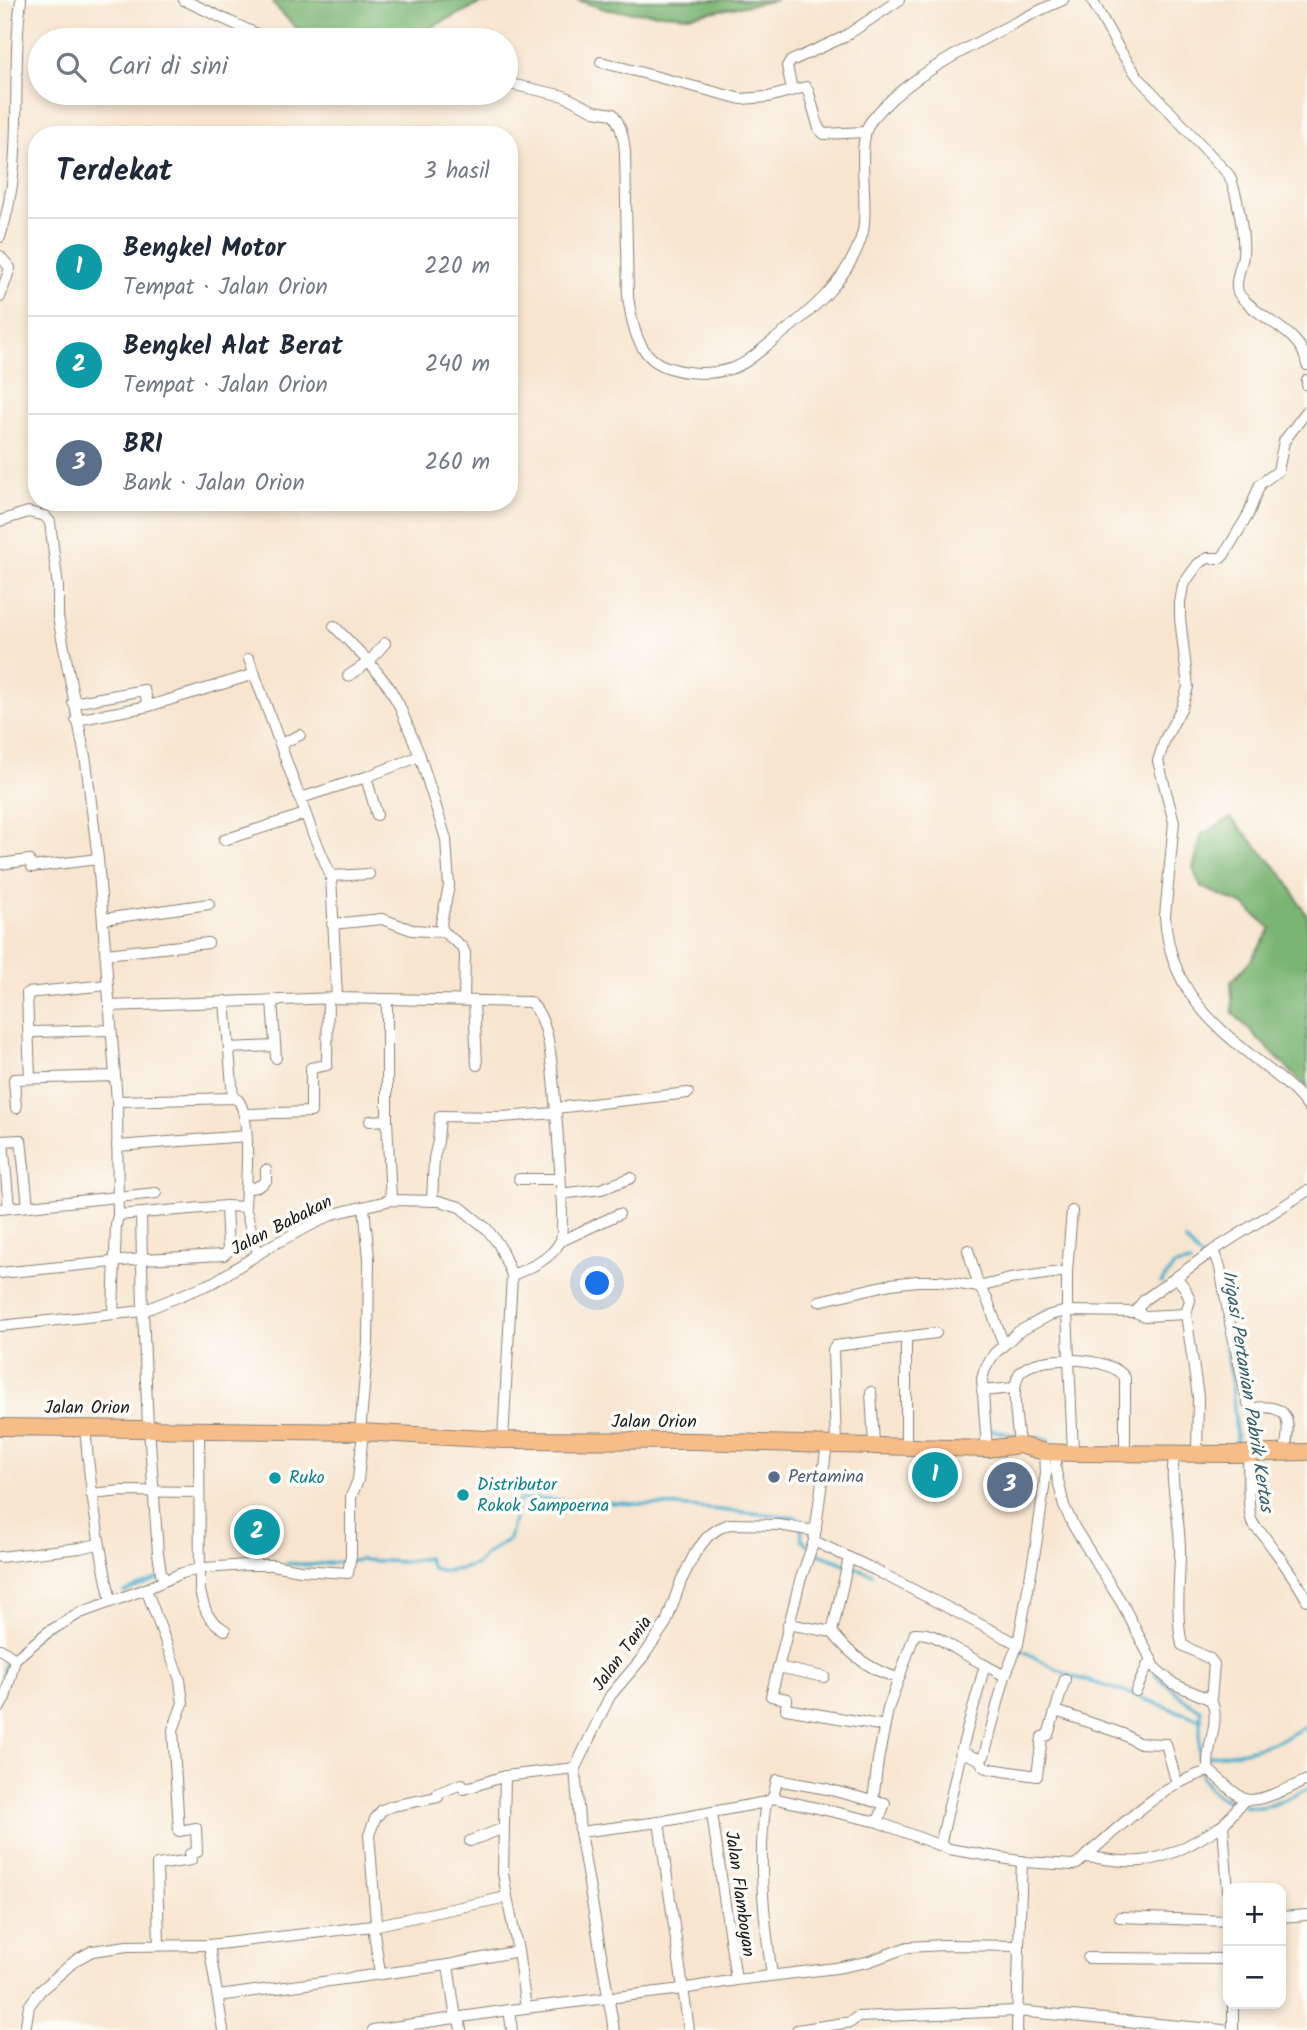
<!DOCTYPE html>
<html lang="id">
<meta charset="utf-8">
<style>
body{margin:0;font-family:Kalam,sans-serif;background:#f2f2f3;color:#1f2937}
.controls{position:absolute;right:21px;bottom:21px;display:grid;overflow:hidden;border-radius:14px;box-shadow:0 4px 10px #0003}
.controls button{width:63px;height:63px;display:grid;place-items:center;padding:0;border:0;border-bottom:2px solid #e0e1e3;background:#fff;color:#1f2937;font:35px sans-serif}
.you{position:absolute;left:598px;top:1284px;width:24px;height:24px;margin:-18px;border:5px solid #fff;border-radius:50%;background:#1a73e8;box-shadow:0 0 0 10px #1a73e833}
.badge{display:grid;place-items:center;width:46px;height:46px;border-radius:50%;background:#0f766e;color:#fff;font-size:23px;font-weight:700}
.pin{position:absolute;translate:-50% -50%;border:4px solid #fff;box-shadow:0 2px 7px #0006}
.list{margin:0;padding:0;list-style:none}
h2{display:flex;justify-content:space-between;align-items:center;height:91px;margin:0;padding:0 28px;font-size:30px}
h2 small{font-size:23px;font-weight:400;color:#747a83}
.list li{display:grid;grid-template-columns:46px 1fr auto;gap:21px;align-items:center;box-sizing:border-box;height:98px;padding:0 28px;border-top:2px solid #e0e1e3}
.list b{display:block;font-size:26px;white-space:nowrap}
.list p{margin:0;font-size:23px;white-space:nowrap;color:#747a83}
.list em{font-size:23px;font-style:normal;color:#747a83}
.icon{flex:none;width:38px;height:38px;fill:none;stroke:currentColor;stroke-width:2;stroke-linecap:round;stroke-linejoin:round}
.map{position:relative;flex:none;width:1307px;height:2030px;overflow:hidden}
.search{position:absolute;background:#fff;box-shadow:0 4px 10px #0003;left:28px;top:28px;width:490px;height:77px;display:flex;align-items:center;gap:18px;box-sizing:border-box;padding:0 24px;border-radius:38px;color:#747a83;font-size:26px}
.panel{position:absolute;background:#fff;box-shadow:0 4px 10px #0003;left:28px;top:126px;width:490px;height:385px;border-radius:28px}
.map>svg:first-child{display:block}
</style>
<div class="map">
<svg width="1307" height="2030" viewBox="0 0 1307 2030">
<rect width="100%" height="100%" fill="#fdfcf7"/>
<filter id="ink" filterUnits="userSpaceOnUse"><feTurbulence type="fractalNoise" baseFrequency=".0143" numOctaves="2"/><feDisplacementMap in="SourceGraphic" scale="14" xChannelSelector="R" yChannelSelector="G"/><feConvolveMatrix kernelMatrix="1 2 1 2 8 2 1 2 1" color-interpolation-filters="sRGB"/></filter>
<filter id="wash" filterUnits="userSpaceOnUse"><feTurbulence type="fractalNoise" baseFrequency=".00686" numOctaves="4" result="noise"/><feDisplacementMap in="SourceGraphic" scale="28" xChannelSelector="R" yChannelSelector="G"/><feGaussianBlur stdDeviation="1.57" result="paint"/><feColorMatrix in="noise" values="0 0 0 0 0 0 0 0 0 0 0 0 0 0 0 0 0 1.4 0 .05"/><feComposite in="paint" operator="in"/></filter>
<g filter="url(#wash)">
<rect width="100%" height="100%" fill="#f7e5cf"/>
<g fill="#7ab573" stroke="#4b6848" stroke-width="2">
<polygon points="274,0 506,0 479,4 421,32 386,40 323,40 303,35 273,4"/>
<polygon points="577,0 777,0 688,16 608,10"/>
<polygon points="1231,818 1284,876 1307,916 1307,1088 1233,1013 1231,982 1250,961 1271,929 1244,905 1201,887 1193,869 1202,834"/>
</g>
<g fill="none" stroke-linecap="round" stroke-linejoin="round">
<g stroke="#4fb0ce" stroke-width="3.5">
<polyline points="1185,1240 1201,1258 1213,1263 1233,1392 1237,1449"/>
<polyline points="1161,1283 1174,1266 1190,1263"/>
<polyline points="1034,1318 1047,1311 1054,1309"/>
<polyline points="978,1387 978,1372 982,1365"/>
<polyline points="990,1430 1015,1435"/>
<polyline points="1023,1436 1048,1439 1049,1446"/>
<polyline points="1239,1460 1244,1491"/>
<polyline points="1057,1495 1066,1530 1089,1559"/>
<polyline points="287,1563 309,1565 362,1560 402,1562 427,1558 432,1568 442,1571 461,1569 477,1564 486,1554 509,1539 519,1500 535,1499 677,1506 795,1517 801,1523 802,1539 819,1554 872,1574"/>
<polyline points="124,1592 162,1577"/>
<polyline points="1019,1649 1068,1675 1128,1693 1202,1720"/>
<path d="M16,1653c9,-11 21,-21 34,-27"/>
<polyline points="1155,1674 1186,1701 1201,1710 1199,1759 1201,1772"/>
<polyline points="0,1693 6,1665 11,1659"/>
<path d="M1199,1759c15,-5 30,-5 45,-8 22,-4 45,-14 63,-26"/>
<path d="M1201,1776c7,15 20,23 35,29"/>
<path d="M1244,1806c26,5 40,-7 63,-17"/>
</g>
</g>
</g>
<g filter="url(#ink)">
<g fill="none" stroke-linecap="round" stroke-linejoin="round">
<defs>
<g id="minor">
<polyline points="184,0 269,40"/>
<path d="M1092,0l27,49 19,28 91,98c8,17 16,61 14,80 -1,11 -9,26 -5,37 3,7 10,11 15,16 20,17 50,28 54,57"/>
<polyline points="601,62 741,99 768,97 806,87 808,90 819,129 824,134 865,132"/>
<path d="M506,83l58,13 30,15 19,3c8,11 11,24 12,38l3,145c4,27 9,60 39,70 19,7 43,8 63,2 15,-4 27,-16 40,-26 38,-29 81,-63 93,-112 6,-29 -8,-90 8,-110 27,-34 64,-55 102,-76 29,-16 59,-32 90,-45"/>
<polyline points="792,90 787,66 791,61 844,37 899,0"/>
<path d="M0,237c26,-76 10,-159 21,-237"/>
<polyline points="0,256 10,268 0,297"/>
<polyline points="1307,380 1307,385"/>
<path d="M1307,411l-23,30 -6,30 -18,13 -12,31 -24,40 -3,3h-13l-10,6 -15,21 -3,18v15l8,69 -6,20 -17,32 -7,22 16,61 -9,94c4,72 46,108 98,149 15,12 33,25 44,41"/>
<polyline points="0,521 28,512 45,516 50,522 58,587 58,617 86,762 98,859 117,1101 118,1215 116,1225 113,1314"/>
<polyline points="334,626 369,662 389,687 399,705 420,756 446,839 449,886 441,923 442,928 444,932 462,947 465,953 464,1000"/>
<polyline points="249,659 313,834 331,876 337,998"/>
<polyline points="348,676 369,662 385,643"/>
<polyline points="73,703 144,690 149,706 255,674"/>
<polyline points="76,720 149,706"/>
<polyline points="280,744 300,735"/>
<polyline points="366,777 377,815"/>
<polyline points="301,798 366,777 420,756"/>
<polyline points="224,840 305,814"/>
<polyline points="0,864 29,860 32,867 98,859"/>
<polyline points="331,876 369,874"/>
<polyline points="104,919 209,904"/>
<polyline points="332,924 382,919 412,930 444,932"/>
<polyline points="106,954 208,943"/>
<polyline points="387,999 387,1120 391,1200"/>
<polyline points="272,1000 276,1058"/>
<polyline points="225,1001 233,1098"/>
<polyline points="474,1001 477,1065"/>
<path d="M109,1006l228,-8 193,4c11,10 17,29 19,43 4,24 18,185 11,197 -10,18 -30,26 -48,33"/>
<polyline points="34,1032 111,1030"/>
<polyline points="229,1048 275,1046"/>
<polyline points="30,1078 27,993 107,985"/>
<path d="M117,1101l116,-3 5,2c14,18 8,83 7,107"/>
<polyline points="16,1108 14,1079 115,1076"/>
<polyline points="556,1108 688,1093"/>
<polyline points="245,1114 311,1112 311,1068 327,1065 328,999"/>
<polyline points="370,1121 387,1120"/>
<polyline points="0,1141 21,1140 28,1206"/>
<polyline points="3,1141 9,1208"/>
<polyline points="117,1146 246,1136"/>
<polyline points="519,1179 560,1179"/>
<path d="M246,1188c9,0 14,-1 20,-7v-11"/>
<polyline points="560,1194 601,1189 631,1178"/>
<polyline points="432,1201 434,1158 438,1141 440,1116 502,1117 555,1113"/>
<polyline points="0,1209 156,1193"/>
<polyline points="1072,1211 1067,1271 1067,1311 1073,1453"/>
<polyline points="141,1213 143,1311 148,1427"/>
<polyline points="118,1215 226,1206 245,1207 258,1254"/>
<polyline points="561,1241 619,1214"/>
<polyline points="968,1250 979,1287 987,1299 1004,1345"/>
<path d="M1214,1250l6,17 10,56 18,80 5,5c37,-5 38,13 32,43"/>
<polyline points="0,1273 142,1259 224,1255 228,1251 226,1206"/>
<polyline points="1176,1277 1185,1288 1190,1300 1186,1314 1198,1397 1197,1454"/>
<polyline points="819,1301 891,1284 917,1281 940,1281 979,1287 1010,1279 1067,1271"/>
<polyline points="1135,1312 1144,1300 1214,1250 1307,1191"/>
<polyline points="0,1326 143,1311 214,1282 274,1244 333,1214 391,1200 439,1201 460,1207 487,1229 499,1245 512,1275 503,1440"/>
<polyline points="906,1337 906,1447"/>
<polyline points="982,1391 1014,1388"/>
<polyline points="871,1392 874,1445"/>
<path d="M85,1428c5,58 13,115 26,173"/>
<polyline points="149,1428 158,1553 161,1573 165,1580"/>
<path d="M199,1429l1,162c5,21 7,28 25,39"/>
<polyline points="360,1432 368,1343 369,1258 364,1207"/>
<polyline points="827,1444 814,1541 800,1581 771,1696 787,1699 786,1709 885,1726"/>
<polyline points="836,1445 833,1350 835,1346 936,1333"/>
<path d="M1019,1445c-1,-18 -9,-55 0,-71 14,-21 95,-18 106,4v75"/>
<polyline points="987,1449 982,1379 985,1369 994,1354 1018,1332 1050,1315 1067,1311 1135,1312 1145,1316 1186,1314"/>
<path d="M1058,1452l-3,15 9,39 10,21 49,78 33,64 18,15 37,16c11,22 -7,48 -2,71"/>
<path d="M1174,1453c0,9 -2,18 -1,27 2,26 8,51 7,77 -1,30 -4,59 2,88l28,14 4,5 -3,36"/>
<path d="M1248,1453c1,19 -1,50 3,66 3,9 8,11 13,17 15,21 31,41 43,64"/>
<polyline points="91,1494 122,1491 199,1492"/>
<polyline points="814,1541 875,1570 1018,1644"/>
<polyline points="0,1557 80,1548 98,1544"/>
<polyline points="146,1589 180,1680 183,1703 173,1730 179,1831 196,1828 197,1852 190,1854 191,1860 157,1865 159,1945"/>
<path d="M788,1624l44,8c18,23 39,39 67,46"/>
<polyline points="832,1632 849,1558"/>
<polyline points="0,1649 15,1659"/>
<polyline points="778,1667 824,1677"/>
<polyline points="1136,1691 1148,1664 1152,1660"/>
<polyline points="0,1707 5,1698 15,1659 48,1632 80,1613 146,1589 182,1573 205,1568 246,1565 273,1565 300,1570 348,1573 351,1555 351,1497 358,1480 363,1432"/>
<polyline points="1056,1711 1123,1734 1138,1743 1166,1744 1177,1784"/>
<polyline points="961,1752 979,1759 984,1756 1005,1676 1018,1644 1036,1545 1046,1473 1045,1452"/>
<polyline points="979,1759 984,1767 991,1769 1037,1776 1042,1737 1048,1735 1065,1679"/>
<polyline points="505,1776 503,1873 507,1897"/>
<path d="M773,1798l105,24 71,27 76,13 47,3 5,-1c37,-32 85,-81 132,-93 12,8 23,22 35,28 13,5 50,-13 63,-19"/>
<polyline points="712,1814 736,1980"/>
<polyline points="659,1822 766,1802"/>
<path d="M878,1822l7,-19 -12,-2 5,-41 10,-51 27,-76c17,-1 27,8 41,16 16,10 33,18 49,27"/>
<polyline points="580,1832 659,1822 689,2030"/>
<polyline points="470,1841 504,1828"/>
<polyline points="940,1846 961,1752 985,1665"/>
<path d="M1085,1857c18,1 38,6 56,4 30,-3 57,-21 82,-36"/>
<polyline points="1228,1892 1223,1825 1245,1799"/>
<polyline points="1120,1917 1228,1921"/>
<polyline points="1281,1917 1307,1915"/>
<polyline points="209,1945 223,2030"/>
<polyline points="1019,1946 1022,1861"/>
<polyline points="1088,1958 1228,1959"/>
<polyline points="448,1965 456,2019"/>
<polyline points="380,1973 373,1926 376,1922 369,1835 375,1819 382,1810 392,1806 438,1797 438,1793 462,1784 464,1789 505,1776 575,1768"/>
<path d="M772,1975c-8,-56 -15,-117 -6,-173l7,-4 4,-18 50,9 46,12"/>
<polyline points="218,1996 448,1965 518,1951"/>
<polyline points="1233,2004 1233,2030"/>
<polyline points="509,2010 512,2030"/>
<polyline points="459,2018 461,2030"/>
<polyline points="25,2030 29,2006 40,1991 76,1960 92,1951 127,1946 209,1945 373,1926 507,1897 518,1951 526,2008"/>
<polyline points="373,2030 509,2010 682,1989 736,1980 836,1968 867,1962 908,1947 944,1945 1019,1946 1017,2030"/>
<polyline points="614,2030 580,1832 575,1768 610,1696 643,1657 666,1623 681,1581 695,1553 708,1536 718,1529 729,1524 779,1525 808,1530 816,1529"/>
<polyline points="797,2030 851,2022 857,2017 1017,2011 1223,2030"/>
</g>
<polyline id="trunk" points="0,1427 360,1432 503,1440 694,1441 987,1449 1019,1445 1045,1452 1073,1453 1238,1454 1307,1452"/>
</defs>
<use href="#minor" stroke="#8a8076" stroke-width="12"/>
<use href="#trunk" stroke="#8a8076" stroke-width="18"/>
<use href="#minor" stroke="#fff" stroke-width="10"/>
<use href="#trunk" stroke="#f7bd88" stroke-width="16"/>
</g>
</g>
<circle fill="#5c6f8a" stroke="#fdfcf7" stroke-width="2.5" cx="774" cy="1477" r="7"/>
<g fill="#0f9aa8" stroke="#fdfcf7" stroke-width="2.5">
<circle cx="275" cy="1478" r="7"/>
<circle cx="463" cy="1495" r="7"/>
</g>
<g text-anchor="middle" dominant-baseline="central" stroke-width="7" stroke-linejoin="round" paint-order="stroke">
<g font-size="18" fill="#1c1c1c" stroke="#fdfcf7">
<text transform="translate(282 1226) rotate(-27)">Jalan Babakan</text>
<text x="87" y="1408">Jalan Orion</text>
<text x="654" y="1422">Jalan Orion</text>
<text transform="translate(623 1654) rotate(-54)">Jalan Tania</text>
<text transform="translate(739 1894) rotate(82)">Jalan Flamboyan</text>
</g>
<g font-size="18" fill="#4e5e75" stroke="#fdfcf7" text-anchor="start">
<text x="788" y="1477">Pertamina</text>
</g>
<g font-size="18" fill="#0d838f" stroke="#fdfcf7" text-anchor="start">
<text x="289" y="1478">Ruko</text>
<text x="477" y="1485">Distributor<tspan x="477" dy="21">Rokok Sampoerna</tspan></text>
</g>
<g font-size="19" font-style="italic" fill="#335f6c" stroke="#fdfcf7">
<text transform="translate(1247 1391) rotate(81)">Irigasi Pertanian Pabrik Kertas</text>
</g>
</g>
</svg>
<div class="controls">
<button>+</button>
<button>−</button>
</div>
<div class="you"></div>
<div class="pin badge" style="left:935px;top:1475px;background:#0f9aa8">1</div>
<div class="pin badge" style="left:257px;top:1532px;background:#0f9aa8">2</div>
<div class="pin badge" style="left:1010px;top:1485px;background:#5c6f8a">3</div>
<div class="search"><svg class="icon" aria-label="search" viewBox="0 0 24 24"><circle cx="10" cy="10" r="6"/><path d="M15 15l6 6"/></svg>Cari di sini</div>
<section class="panel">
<h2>Terdekat<small>3 hasil</small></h2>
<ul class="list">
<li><span class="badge" style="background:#0f9aa8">1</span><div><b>Bengkel Motor</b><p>Tempat · Jalan Orion</p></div><em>220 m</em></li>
<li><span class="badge" style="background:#0f9aa8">2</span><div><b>Bengkel Alat Berat</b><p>Tempat · Jalan Orion</p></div><em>240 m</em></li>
<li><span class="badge" style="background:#5c6f8a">3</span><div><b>BRI</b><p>Bank · Jalan Orion</p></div><em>260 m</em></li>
</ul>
</section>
</div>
